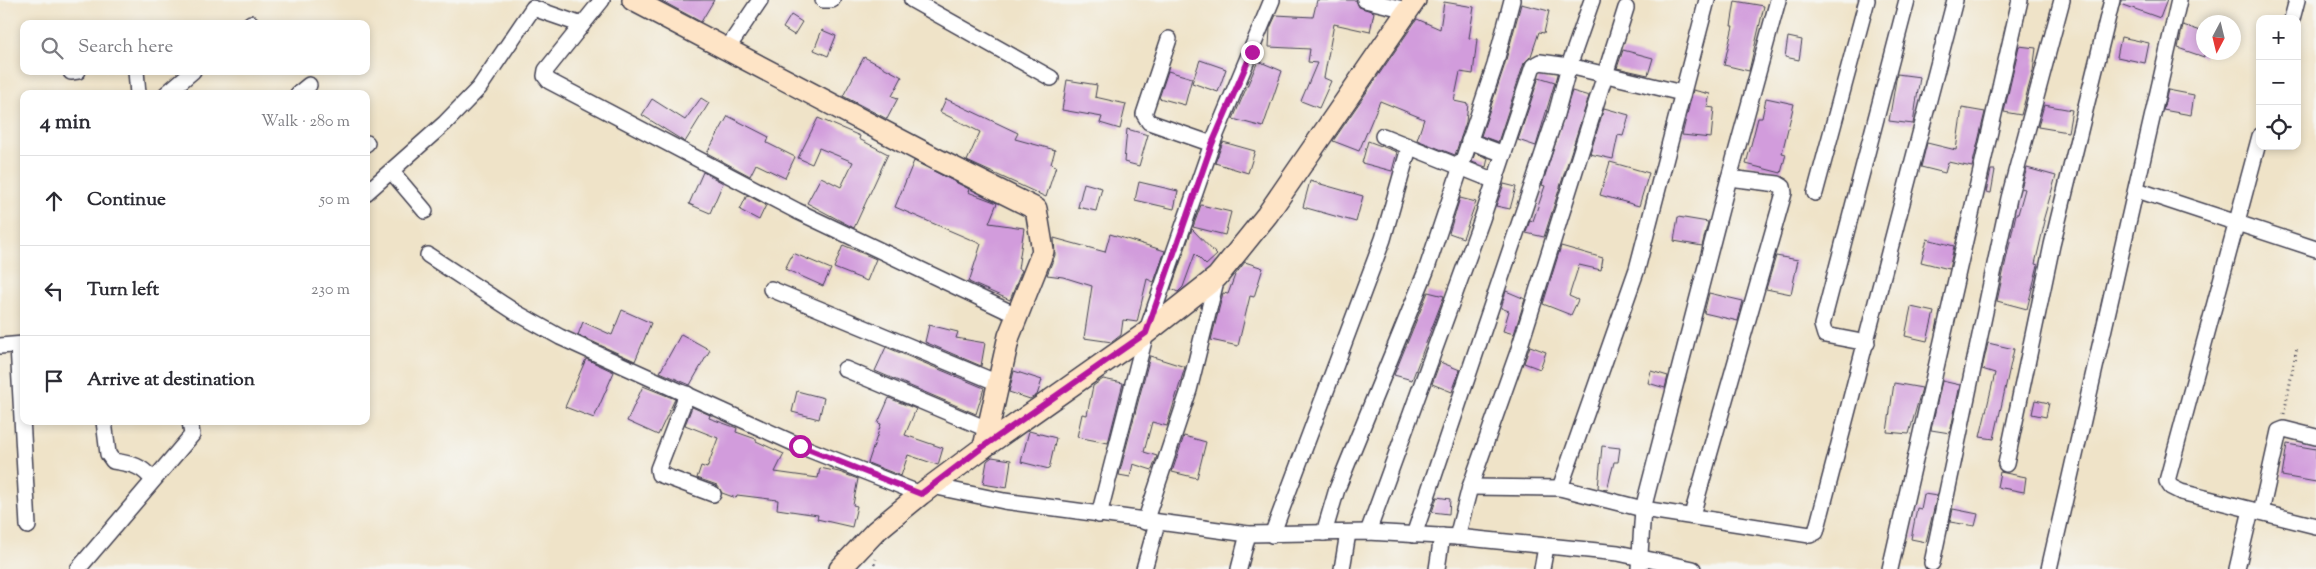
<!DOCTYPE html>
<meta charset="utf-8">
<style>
body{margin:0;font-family:"Sorts Mill Goudy",serif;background:#f7f7f7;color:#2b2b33}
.controls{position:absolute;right:15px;top:15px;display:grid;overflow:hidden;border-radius:10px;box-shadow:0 2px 8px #0003}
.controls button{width:45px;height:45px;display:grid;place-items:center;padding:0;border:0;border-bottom:1px solid #e1e1e2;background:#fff;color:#2b2b33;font:25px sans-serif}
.compass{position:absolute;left:2196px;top:15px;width:45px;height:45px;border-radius:50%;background:#fff;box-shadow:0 2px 8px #0003;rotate:187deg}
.stop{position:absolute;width:15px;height:15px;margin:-11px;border:4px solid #b5179e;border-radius:50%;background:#fff}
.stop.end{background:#b5179e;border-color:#fff;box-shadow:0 1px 5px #0008}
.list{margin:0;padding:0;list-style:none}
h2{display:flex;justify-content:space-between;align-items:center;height:65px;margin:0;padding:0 20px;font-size:21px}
h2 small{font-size:16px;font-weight:400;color:#7c7c81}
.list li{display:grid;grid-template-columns:32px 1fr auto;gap:15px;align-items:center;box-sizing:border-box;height:90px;padding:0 20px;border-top:1px solid #e1e1e2}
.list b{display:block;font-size:19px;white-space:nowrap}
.list em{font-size:16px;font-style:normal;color:#7c7c81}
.icon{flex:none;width:28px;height:28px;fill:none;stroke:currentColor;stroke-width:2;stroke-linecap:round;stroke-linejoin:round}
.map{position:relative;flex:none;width:2316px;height:569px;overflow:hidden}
.search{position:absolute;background:#fff;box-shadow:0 2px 8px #0003;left:20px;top:20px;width:350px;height:55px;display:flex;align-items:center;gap:12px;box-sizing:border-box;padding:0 18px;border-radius:10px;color:#7c7c81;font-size:19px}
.panel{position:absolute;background:#fff;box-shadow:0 2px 8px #0003;left:20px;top:90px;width:350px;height:335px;border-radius:10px}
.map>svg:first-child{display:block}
</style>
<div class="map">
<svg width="2316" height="569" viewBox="0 0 2316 569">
<rect width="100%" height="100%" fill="#f6f6f2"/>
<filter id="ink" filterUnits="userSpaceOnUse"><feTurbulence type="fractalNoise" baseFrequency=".02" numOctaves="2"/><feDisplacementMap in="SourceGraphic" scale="10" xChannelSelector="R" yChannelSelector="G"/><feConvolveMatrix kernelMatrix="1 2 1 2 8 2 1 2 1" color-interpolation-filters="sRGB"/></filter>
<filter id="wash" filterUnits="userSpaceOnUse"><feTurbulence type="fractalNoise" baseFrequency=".0096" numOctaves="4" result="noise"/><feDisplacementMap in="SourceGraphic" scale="20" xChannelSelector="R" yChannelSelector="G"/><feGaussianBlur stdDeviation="1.12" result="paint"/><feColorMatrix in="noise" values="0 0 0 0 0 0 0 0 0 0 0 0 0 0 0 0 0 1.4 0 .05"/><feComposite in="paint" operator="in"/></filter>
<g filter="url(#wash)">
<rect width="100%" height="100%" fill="#efe3c8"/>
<g id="blocks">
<g fill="#d29cdc">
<polygon points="660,0 714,0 701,22"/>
<polygon points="1317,0 1356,0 1359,7 1374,12 1370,32 1334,24 1324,78 1331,81 1319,108 1301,101 1317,63 1308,62 1310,49 1269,47 1270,28 1276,15 1313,17"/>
<polygon points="2121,0 2167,0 2160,18 2121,4"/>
<polygon points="1735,1 1764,6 1749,71 1724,65 1733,26 1731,26"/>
<polygon points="1444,2 1474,7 1469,38 1477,39 1473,74 1460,72 1454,101 1468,104 1466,122 1455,155 1417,140 1424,119 1380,101 1359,151 1333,141 1417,19 1440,29"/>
<polygon points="1521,4 1549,11 1544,33 1539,32 1531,56 1524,63 1498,142 1481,136 1504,67"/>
<polygon points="791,15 802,22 794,35 783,28"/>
<polygon points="2183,25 2204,32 2204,57 2178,48"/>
<polygon points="822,30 836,36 828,56 814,50"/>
<polygon points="1788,37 1802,40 1799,60 1785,57"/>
<polygon points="2121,37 2149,43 2145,63 2117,57"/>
<polygon points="2019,46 2036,48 2033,71 2021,115 2004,112"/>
<polygon points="1623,50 1653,58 1648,75 1617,68"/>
<polygon points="864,57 902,77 892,96 898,98 887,119 843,96"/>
<polygon points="1200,60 1226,69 1218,92 1192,83"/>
<polygon points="1258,61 1282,71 1263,127 1233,119"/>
<polygon points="1168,71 1192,78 1185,105 1159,98"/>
<polygon points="1897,74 1920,77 1913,124 1889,121"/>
<polygon points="1539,77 1555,82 1536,146 1518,140"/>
<polygon points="1067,80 1097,85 1095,97 1126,104 1120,129 1100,123 1102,117 1062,110"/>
<polygon points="1693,90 1710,94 1707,107 1714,108 1711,138 1682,135"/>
<polygon points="2168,90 2194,95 2191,115 2163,110"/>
<polygon points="1572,91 1589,96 1544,237 1526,233 1530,220 1533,221 1545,186 1542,185"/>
<polygon points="701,98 709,103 685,142 642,115 652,99 685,120"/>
<polygon points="1766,98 1794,104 1782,153 1786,154 1781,173 1746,164 1758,118 1762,118"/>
<polygon points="946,99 1018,133 1015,139 1055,150 1051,164 1056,166 1046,197 967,161 980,132 940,112"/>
<polygon points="2044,105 2072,110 2068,132 2038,127"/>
<polygon points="1604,108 1629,115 1623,136 1618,135 1613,159 1590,154"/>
<polygon points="1962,108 1985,112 1972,167 1948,162 1945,173 1921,167 1927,143 1956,150"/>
<polygon points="728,116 769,137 767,143 795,157 785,178 756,164 750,176 707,153"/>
<polygon points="818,118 860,136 859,139 888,154 854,228 807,203 821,177 841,187 853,162 819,148 812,164 798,158"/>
<polygon points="1127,129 1148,135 1139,166 1124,162"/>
<polygon points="1368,141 1397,152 1392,171 1362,163"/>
<polygon points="1223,142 1255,151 1248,173 1215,163"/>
<polygon points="1475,153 1488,158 1486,167 1472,162"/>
<polygon points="914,161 969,189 968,192 997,203 989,223 1024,228 1018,269 1022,270 1010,300 969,282 981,244 895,207"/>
<polygon points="1610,162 1649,173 1639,206 1600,195"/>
<polygon points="2027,168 2056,176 2043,221 2045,221 2035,264 2038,265 2027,309 1997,301 2016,214 2018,214 2025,189 2021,188"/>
<polygon points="1991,170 1995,170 1991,193 1986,192"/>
<polygon points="703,172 723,183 710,213 689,204"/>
<polygon points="1310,181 1363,196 1356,222 1303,207"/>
<polygon points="1139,182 1178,191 1174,209 1135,200"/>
<polygon points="1084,183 1102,188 1096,211 1078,207"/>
<polygon points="1504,184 1516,187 1510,209 1496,206"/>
<polygon points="747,195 766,205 759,220 740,210"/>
<polygon points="1460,198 1476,202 1463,238 1449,233"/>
<polygon points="1201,205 1231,212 1225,235 1193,227"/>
<polygon points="1678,217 1708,222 1702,246 1674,241"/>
<polygon points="1192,229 1217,255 1206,265 1195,254 1183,287 1178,292 1171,289"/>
<polygon points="1110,234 1165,251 1154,282 1147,279 1137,322 1123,320 1121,335 1112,342 1084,338 1092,286 1063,277 1047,275 1055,255 1054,238 1105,252"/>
<polygon points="1927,239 1954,246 1949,269 1921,262"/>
<polygon points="843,245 876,259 867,281 834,268"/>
<polygon points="1561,246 1603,258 1601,270 1579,265 1569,296 1578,300 1571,315 1543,304"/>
<polygon points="793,253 831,269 823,286 785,269"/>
<polygon points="1776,256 1798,260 1791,294 1766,289"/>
<polygon points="1245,262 1263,268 1254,297 1250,296 1238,346 1211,340 1223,293 1228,294 1235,275"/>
<polygon points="1506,291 1525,299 1514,334 1503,331 1509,311 1501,308"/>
<polygon points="1428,292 1444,296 1412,380 1394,375"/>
<polygon points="1709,293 1743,301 1738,321 1704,313"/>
<polygon points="1911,307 1934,312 1927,341 1905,336"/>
<polygon points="622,310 651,323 635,361 578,335 583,322 612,335"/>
<polygon points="929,325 958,332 956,338 985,343 981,366 925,342"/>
<polygon points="681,334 710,350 690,385 660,372"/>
<polygon points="1988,343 2014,349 1994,439 1980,437 1995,373 1982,369"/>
<polygon points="1530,346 1546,352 1540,369 1524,363"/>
<polygon points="886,347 984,388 976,414 875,371"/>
<polygon points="1150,356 1185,367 1167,426 1152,422 1144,452 1157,456 1152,470 1133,464 1130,477 1119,475"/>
<polygon points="586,359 614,372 594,418 565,407"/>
<polygon points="1440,362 1460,370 1452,392 1432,384"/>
<polygon points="1014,371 1042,380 1037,395 1030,399 1009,392"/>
<polygon points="1651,371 1668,376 1665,388 1648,383"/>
<polygon points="1103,379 1123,383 1108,443 1077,437 1082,414 1087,415 1093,386"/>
<polygon points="1942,381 1960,385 1950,433 1931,430"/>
<polygon points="1894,383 1922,388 1909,434 1887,432"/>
<polygon points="643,386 675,399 658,435 627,421"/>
<polygon points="797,391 824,398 819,419 792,412"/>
<polygon points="889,398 916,409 905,435 943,448 938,465 908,455 901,476 868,463 881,424 878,423"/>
<polygon points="2035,400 2049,403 2046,417 2032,414"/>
<polygon points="692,407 710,415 709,418 737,428 736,432 756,439 756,441 784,454 775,472 818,478 820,468 839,472 858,479 853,505 857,506 852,527 817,519 818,515 777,509 778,500 737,495 736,498 722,493 717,485 697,478 701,466 707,468 718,438 685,425"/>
<polygon points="1029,431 1056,438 1049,469 1021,462"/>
<polygon points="1184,436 1206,442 1197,478 1172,472"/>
<polygon points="2287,444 2316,449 2316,482 2282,476"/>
<polygon points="1602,446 1620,448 1618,462 1614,462 1607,490 1598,488"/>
<polygon points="992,457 1011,460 1007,488 983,484 987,461"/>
<polygon points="2000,472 2026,477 2024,492 1997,487"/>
<polygon points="1924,494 1937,496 1926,542 1911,539 1917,508 1921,509"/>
<polygon points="1437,497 1450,499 1449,514 1432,512"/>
<polygon points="1953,509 1978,514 1975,526 1950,522"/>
</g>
</g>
</g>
<g filter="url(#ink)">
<use href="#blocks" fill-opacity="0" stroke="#413f50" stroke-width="1"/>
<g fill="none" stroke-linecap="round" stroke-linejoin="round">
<defs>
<g id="street">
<polyline points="602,0 546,70 545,76 549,81 797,211 1018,316"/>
<polyline points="823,0 832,0"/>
<polyline points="912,0 1051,78"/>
<polyline points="1365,0 1407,10"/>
<polyline points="2292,19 2297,0"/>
<polyline points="250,24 251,23"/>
<polyline points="1169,39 1144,114 1149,122 1212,144"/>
<polyline points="727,49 760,0"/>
<polyline points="136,71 138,94"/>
<polyline points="71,72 78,71"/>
<polyline points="166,94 193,71"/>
<polyline points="298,94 309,85"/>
<polyline points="1383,136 1495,181"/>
<polyline points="2260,136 2167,481 2171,487 2181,492 2316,526"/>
<polyline points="1469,141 1504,154"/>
<polyline points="366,144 367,143"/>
<polyline points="392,172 425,211"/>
<polyline points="2137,190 2316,249"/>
<polyline points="366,193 445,123 479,88 533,8 582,25"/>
<polyline points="1815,193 1867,0"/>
<polyline points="428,255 515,312 560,337 800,446 921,494"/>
<polyline points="771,289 998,383"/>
<polyline points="1867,343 1825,335 1822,325 1907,0"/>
<polyline points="18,345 28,526"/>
<polyline points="0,346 24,344"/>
<polyline points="845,369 987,429"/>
<polyline points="687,394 658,469 659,474 713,494"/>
<path d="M104,421l4,33 5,7c19,3 28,4 40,19"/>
<polyline points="2006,464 2052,245 2112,0"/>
<polyline points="932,486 1004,501 1248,534 1368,532 1457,537 1618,553 1693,569"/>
<polyline points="1470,487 1560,488 1643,509 1810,535 1816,532 1955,0"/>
<polyline points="1560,488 1637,269 1707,0"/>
<polyline points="2261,512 2279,431 2284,429 2316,437"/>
<polyline points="1099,515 1146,333 1212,144 1272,0"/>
<polyline points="1692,515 1784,193 1783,187 1778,184 1729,178"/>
<polyline points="1145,522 1189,390 1217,277"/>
<polyline points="1368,532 1482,219 1533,66 1540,62 1569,66 1682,93"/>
<polyline points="1324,533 1337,489 1426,271 1495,65 1512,0"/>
<polyline points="1272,535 1383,239 1409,148"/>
<polyline points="1414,535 1555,118 1569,66 1592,0"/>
<polyline points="1457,537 1470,487 1518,352 1626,8"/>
<polyline points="1932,563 2009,198 2062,0"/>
<polyline points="78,569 192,435 190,421"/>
<polyline points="1144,569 1157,523"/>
<polyline points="1239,569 1248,534"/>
<polyline points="1342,569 1348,533"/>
<polyline points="1437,569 1442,536"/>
<polyline points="1542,569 1546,547"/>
<polyline points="1639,569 1643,509 1729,178 1778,0"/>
<polyline points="1890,569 2020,0"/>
<polyline points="2049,569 2179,0"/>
<polyline points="2237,569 2251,510"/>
</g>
<g id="secondary">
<polyline points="633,0 938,160 1036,209 1043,251 1009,336 984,447"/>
<polyline points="840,569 876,531 921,494 984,447 1146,333 1217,277 1267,215 1415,0"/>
</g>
</defs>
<use href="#street" stroke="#413f50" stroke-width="18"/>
<use href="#secondary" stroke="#413f50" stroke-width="24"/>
<g stroke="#413f50" stroke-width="3" stroke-dasharray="1 4" stroke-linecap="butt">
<polyline points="2284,414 2297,347"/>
<polyline points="873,569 876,559"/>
</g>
<use href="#street" stroke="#fff" stroke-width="15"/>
<use href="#secondary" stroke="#fee4c6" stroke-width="21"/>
</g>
</g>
<g fill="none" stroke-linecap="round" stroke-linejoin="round" filter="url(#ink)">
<polyline stroke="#b5179e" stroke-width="6" points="800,446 921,494 984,446 1146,333 1212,144 1252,52"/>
</g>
</svg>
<div class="controls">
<button>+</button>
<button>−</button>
<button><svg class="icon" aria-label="locate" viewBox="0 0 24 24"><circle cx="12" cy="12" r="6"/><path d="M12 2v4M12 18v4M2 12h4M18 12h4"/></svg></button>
</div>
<svg class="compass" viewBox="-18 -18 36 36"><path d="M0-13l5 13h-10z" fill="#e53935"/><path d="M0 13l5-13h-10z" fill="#7c7c81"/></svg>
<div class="stop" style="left:800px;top:446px"></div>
<div class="stop end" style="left:1252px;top:52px"></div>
<div class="search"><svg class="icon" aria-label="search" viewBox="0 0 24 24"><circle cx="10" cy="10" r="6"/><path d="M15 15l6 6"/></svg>Search here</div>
<section class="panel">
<h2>4 min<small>Walk · 280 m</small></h2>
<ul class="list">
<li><svg class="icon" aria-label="ahead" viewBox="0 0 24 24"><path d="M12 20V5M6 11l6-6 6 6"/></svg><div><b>Continue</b></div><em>50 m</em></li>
<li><svg class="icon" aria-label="left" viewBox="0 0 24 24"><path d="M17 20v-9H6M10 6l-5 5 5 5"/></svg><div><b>Turn left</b></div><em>230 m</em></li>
<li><svg class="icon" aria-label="arrive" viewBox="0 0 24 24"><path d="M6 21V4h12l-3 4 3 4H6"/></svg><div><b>Arrive at destination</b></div></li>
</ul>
</section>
</div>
